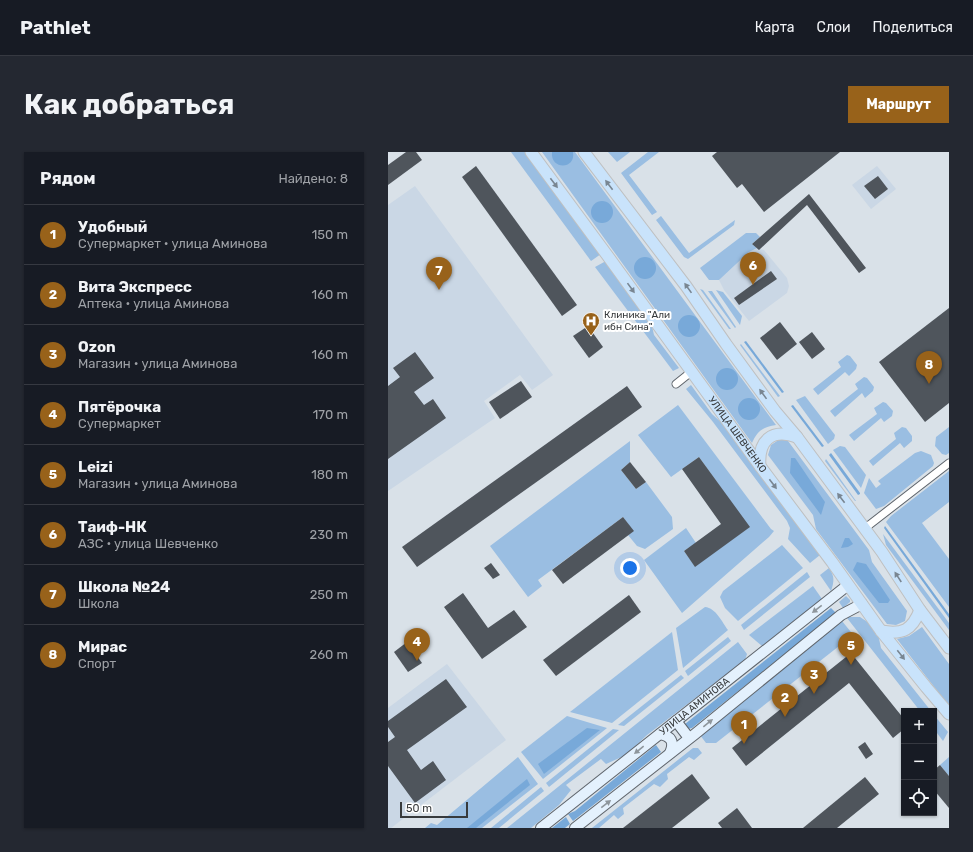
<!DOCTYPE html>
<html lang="ru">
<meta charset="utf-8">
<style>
body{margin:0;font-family:Rubik,sans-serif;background:#242831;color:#f1f3f6}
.controls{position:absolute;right:12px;bottom:12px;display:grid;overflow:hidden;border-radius:0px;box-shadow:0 1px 3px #0004}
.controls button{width:36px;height:36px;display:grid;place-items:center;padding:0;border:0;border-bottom:1px solid #363941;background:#171b24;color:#f1f3f6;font:20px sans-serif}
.scale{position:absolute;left:12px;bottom:10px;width:68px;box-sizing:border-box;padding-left:4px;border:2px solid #373a3c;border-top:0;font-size:11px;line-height:14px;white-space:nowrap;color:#373a3c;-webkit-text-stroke:3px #fff;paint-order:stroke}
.you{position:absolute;left:242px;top:416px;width:14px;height:14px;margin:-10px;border:3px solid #fff;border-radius:50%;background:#1a73e8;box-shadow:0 0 0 6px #1a73e833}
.badge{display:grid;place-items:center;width:26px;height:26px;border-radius:50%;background:#98621a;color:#fff;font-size:13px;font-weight:700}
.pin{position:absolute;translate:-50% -33px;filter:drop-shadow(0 1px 2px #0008)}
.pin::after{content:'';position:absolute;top:21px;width:14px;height:12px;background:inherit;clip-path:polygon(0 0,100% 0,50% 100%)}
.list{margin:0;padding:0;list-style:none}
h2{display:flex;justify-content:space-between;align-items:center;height:52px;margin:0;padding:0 16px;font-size:17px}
h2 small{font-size:13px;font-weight:400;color:#9ea1a6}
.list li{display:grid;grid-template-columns:26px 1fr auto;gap:12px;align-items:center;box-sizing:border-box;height:60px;padding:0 16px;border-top:1px solid #363941}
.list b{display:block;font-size:15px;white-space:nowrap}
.list p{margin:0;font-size:13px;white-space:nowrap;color:#9ea1a6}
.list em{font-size:13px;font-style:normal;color:#9ea1a6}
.icon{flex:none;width:22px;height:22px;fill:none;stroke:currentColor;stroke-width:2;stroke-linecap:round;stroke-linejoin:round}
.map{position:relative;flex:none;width:561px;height:676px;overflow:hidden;border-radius:0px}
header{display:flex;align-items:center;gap:24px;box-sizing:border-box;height:56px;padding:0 20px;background:#171b24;border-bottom:1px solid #363941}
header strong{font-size:19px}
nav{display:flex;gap:22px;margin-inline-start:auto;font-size:14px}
.intro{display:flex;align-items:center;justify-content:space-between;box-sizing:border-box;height:96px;padding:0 24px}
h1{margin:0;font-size:28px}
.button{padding:10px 18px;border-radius:0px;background:#98621a;color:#fff;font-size:14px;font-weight:700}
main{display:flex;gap:24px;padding:0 24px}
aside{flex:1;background:#171b24;border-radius:0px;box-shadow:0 1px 3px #0004}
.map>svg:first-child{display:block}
</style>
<header>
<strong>Pathlet</strong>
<nav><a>Карта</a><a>Слои</a><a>Поделиться</a></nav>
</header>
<div class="intro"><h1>Как добраться</h1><a class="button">Маршрут</a></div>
<main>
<aside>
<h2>Рядом<small>Найдено: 8</small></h2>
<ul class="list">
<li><span class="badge">1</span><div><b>Удобный</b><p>Супермаркет · улица Аминова</p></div><em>150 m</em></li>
<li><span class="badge">2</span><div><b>Вита Экспресс</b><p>Аптека · улица Аминова</p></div><em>160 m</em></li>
<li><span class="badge">3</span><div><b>Ozon</b><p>Магазин · улица Аминова</p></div><em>160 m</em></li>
<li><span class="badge">4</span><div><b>Пятёрочка</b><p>Супермаркет</p></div><em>170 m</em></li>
<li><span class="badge">5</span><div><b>Leizi</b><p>Магазин · улица Аминова</p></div><em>180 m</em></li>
<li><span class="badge">6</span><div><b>Таиф-НК</b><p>АЗС · улица Шевченко</p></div><em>230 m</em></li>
<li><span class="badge">7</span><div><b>Школа №24</b><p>Школа</p></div><em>250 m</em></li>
<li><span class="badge">8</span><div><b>Мирас</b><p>Спорт</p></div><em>260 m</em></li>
</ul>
</aside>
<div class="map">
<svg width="561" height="676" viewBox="0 0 561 676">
<rect width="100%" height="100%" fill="#d9e1e8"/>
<g fill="#cad7e5">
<polygon points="489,14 508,37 483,57 464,33"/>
<polygon points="27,34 165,223 144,238 132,223 96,249 107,266 0,339 0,53"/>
<polygon points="369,96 376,98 399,126 401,134 399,141 361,169 336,138 331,128 361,100"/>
<polygon points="59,512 118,588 3,676 0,676 0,556"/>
</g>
<g fill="#9abee2">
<polygon points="123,0 139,0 213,102 203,109"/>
<path d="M154,0h33l201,273c-13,2 -19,6 -24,18z"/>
<polygon points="220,0 242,0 229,10"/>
<polygon points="260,0 271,0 241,23 269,60 264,63 233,21"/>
<polygon points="273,64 301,101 347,68 346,73 300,107 296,105 268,68"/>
<polygon points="358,81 368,81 372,85 364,92 369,96 361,100 331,128 321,128 312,116"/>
<polygon points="218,109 263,170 266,183 291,216 285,219 207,115"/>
<polygon points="312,137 315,138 343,177 341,177"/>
<polygon points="328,138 335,140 354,164 352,173"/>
<polygon points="320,139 324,139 348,175 347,176"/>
<polygon points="353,192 392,244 390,245 352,193"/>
<polygon points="459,203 462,204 469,213 468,217 461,224 457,220 430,243 425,237 453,215 450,210"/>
<polygon points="476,225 479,226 486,235 485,239 477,246 474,241 447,265 442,259 470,237 467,232"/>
<polygon points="303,233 324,262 336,273 432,403 422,411 400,387 402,376 399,369 325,270 298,237"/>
<polygon points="417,244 447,283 446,287 440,292 408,248"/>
<polygon points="495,250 498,251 505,259 504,264 496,270 493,266 466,289 461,283 489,262 486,256"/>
<polygon points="290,253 383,377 386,379 381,385 294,461 256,408 298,376 308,391 296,399 307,414 361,375 311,305 283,325 250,283"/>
<polygon points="514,275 518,276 524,284 524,289 516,296 512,291 485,314 481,309 508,287 506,281"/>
<polygon points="561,275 561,301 558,303 554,302 547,294 548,285"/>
<polygon points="392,287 400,289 481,398 484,410 519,459 517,469 508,473 499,472 428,377 425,363 380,303 383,293"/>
<polygon points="242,289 242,310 233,318 248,337 258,330 284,365 285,377 257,397 249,394 240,383 245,379 235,365 150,428 154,434 140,445 102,394"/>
<polygon points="452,294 457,295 478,323 473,336 445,298"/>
<polygon points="533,299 543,303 546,311 545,314 496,354 488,357 476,341 481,326 488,336 493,332 490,329 527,301"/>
<polygon points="438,307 468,349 467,349 437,309"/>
<polygon points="561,319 561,350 534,371 561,407 561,455 498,370 503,364"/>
<polygon points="495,382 561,471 561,478 498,393"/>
<polygon points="394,393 415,416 350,469 337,456 332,445 335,439"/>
<path d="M441,416c6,8 5,14 2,23l-11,-16z"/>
<polygon points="419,420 422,425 356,478 353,473"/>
<polygon points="425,434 434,447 374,494 361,483"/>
<polygon points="458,444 462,448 462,450 455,456 451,450"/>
<path d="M317,455c11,1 17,15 23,23l-45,38 -7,-40z"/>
<polygon points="461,465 472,465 481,471 490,482 493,496 543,559 532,559 459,466"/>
<polygon points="454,469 467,485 460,487 328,591 318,591 312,583"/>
<polygon points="534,475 561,512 561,554 509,487 521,484"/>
<polygon points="284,480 290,518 224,571 182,560"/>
<polygon points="340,485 343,489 300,524 297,519"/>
<polygon points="350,490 359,502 357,508 259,583 238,603 218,612 213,607 178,633 183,638 171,653 143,676 119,676"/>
<polygon points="293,523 296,526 236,574 230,573"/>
<polygon points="546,563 560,580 555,589 546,577"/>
<polygon points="179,564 219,576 155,627 133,600"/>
<polygon points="225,577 231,578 161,635 158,631"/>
<polygon points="305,596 310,596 314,601 306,608 301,605 279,622 280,627 272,635 266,632 235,656 236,662 230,667 226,663 211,676 204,676"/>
<polygon points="130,605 150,632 94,676 37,676 43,671 49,673"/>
<polygon points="561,605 561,624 552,613"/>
<polygon points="153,635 156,639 111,676 103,676"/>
</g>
<g fill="#78a9d9">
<path d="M164,0h21c3,18 -23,18 -21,0z"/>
<circle cx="214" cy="60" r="11"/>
<circle cx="257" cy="116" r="11"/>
<circle cx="301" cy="174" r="11"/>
<polygon points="358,189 396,240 394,241 356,190"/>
<circle cx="339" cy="227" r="11"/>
<circle cx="361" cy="257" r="11"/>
<polygon points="405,253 436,294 434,295 403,254"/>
<polygon points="443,301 472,341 472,342 470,343 441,303"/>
<polygon points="403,306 407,306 437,350 433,363 402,321"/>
<polygon points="497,374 561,462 561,466 496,376"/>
<polygon points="457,386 461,386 465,392 460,395 453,396"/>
<polygon points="469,410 478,412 502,448 500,451 491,451 465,418"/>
<polygon points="443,456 448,461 304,576 300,577 297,574 297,572"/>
<polygon points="199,576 212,578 156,622 150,612"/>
<polygon points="268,593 273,600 185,669 180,662 187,659"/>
<polygon points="139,627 142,633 88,676 79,676"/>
<polygon points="178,665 182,672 177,676 164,676"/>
</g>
<g fill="#4f555c">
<polygon points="18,0 28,0 34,8 0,33 0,13"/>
<polygon points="329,0 452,0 376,60 354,32 349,36 324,4"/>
<polygon points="88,14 189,153 174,164 74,25"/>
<polygon points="490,24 500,37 487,47 476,34"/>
<polygon points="421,42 478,116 471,121 419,53 371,98 364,92"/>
<polygon points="383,119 389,127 351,153 346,146"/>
<polygon points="561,156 561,251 537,270 491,210"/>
<polygon points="392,170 409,192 389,208 372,186"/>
<polygon points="200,174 215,195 201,206 185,184"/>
<polygon points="424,180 437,197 424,207 411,190"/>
<polygon points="27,200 46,226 26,240 36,253 45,247 58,266 0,307 0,234 12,225 5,216"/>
<polygon points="133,229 144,245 112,267 101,250"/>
<polygon points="239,234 254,255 29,415 14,395"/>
<polygon points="311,305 362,375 307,415 296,399 333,372 294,317"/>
<polygon points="242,310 258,330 248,337 233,318"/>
<polygon points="235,365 246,379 175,432 164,418"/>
<polygon points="103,411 112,423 105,427 96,416"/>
<polygon points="75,441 100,476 126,458 139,475 94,507 56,455"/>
<polygon points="241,443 253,460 168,524 155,508"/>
<polygon points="19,490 34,511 20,520 6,500"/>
<polygon points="463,501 516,567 516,577 505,586 461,531 358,614 344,596"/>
<polygon points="58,527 79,555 19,598 33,618 45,609 58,628 27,651 0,614 0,590 7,585 0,575 0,569"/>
<polygon points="477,590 485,602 478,607 470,595"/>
<polygon points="552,613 561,624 561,656 546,638 546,618"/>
<polygon points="304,622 322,646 284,676 235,676"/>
<polygon points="477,625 491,642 449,676 415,676"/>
<polygon points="349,656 364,676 334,676 330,671"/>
</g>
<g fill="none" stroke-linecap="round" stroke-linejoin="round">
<defs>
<g id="street">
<polyline points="288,232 303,220"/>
<polyline points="476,377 561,311"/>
</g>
<g id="secondary">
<polyline points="288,569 301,586"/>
<path d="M272,582c11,2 15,8 10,19"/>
<path id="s1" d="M153,676l307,-243"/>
<polyline points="187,676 307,582 453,463 474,452"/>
</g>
<g id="primary">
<path id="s2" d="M143,0l76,103 153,211 72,96 49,69 45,56 23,27"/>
<polyline points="196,0 298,134 338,192 387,259 409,285 494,400 532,458 561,496"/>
<path d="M372,314c-2,-25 11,-38 37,-29"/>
<path d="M493,479c22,4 31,-1 39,-21"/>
</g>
</defs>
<use href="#street" stroke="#5f656c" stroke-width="9"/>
<use href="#secondary" stroke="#5f656c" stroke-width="12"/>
<use href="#primary" stroke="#bfc0c1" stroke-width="13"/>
<use href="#street" stroke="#fff" stroke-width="7"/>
<use href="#secondary" stroke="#e4f1fd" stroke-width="10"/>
<use href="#primary" stroke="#c9e3fb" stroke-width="11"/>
</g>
<defs><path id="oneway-solid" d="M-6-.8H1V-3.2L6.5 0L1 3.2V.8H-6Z"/></defs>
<g fill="#798692">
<use href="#oneway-solid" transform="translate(166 31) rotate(53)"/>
<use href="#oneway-solid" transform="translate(221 33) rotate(-127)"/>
<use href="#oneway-solid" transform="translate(243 136) rotate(54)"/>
<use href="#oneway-solid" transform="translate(300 136) rotate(-125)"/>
<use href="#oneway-solid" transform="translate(375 242) rotate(-126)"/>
<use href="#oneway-solid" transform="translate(385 332) rotate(53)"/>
<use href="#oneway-solid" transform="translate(453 346) rotate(-127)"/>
<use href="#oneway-solid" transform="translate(510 425) rotate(-123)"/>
<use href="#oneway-solid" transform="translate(513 503) rotate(52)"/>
</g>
<g fill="#8e969c">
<use href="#oneway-solid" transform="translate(429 457) rotate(142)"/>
<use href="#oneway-solid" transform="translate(320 571) rotate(-39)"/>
<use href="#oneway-solid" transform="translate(251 598) rotate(141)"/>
<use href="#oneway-solid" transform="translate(218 652) rotate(-38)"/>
</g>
<defs>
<symbol id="hospital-pin" viewBox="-11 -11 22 30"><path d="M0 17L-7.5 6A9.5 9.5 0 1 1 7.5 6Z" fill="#98621a" stroke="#fff"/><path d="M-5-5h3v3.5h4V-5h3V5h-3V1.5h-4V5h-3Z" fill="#fff"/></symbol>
</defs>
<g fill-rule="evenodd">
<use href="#hospital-pin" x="193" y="159" width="20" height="27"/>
</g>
<g text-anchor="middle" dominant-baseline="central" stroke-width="4" stroke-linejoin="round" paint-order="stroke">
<g font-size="10" fill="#373a3c" stroke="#fff" text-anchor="start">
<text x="216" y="163">Клиника "Али<tspan x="216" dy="12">ибн Сина"</tspan></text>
</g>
<g font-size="10" fill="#373a3c" stroke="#fff">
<text stroke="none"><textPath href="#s2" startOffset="350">УЛИЦА ШЕВЧЕНКО</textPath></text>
<text stroke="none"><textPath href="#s1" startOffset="196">УЛИЦА АМИНОВА</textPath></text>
</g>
</g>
</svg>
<div class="controls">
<button>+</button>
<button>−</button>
<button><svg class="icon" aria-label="locate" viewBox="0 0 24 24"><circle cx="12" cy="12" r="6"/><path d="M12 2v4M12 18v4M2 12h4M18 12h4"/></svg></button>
</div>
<div class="scale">50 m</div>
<div class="you"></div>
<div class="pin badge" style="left:356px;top:592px">1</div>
<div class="pin badge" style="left:397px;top:565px">2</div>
<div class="pin badge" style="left:426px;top:542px">3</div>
<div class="pin badge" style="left:29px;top:509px">4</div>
<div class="pin badge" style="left:463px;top:513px">5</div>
<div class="pin badge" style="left:365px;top:133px">6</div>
<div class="pin badge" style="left:51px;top:138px">7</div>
<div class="pin badge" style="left:541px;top:232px">8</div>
</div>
</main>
